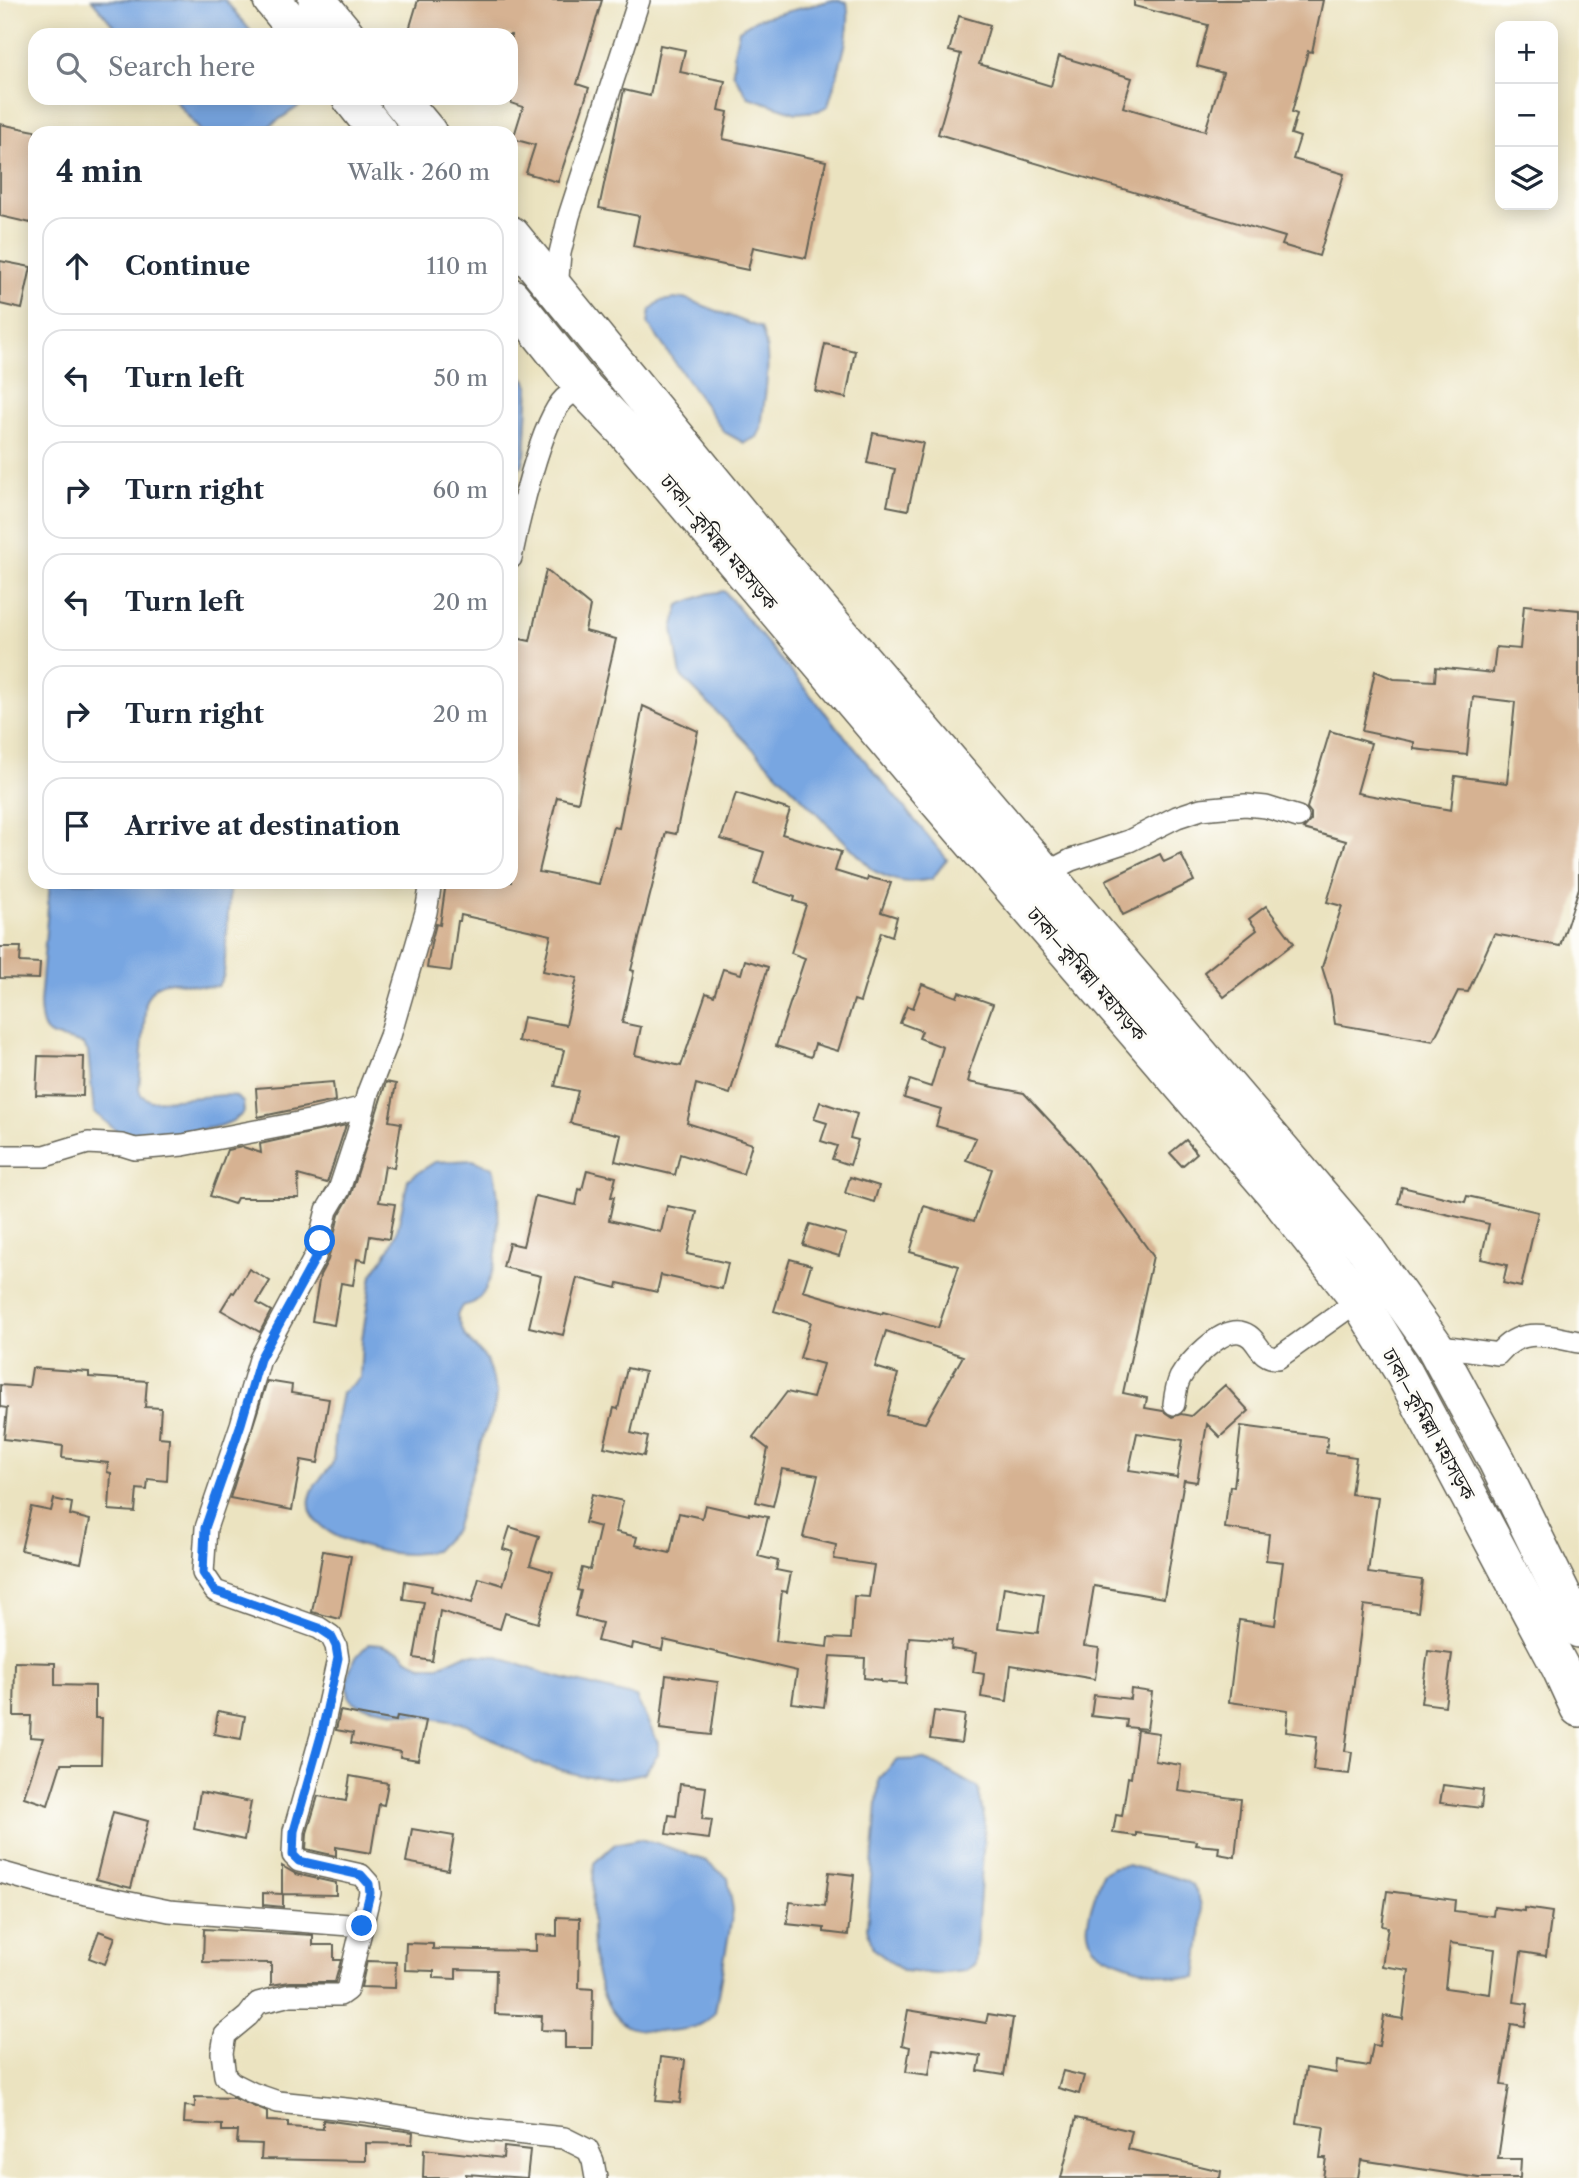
<!DOCTYPE html>
<meta charset="utf-8">
<style>
body{margin:0;font-family:"Libre Caslon Text","Noto Serif Bengali",serif;background:#f2f2f3;color:#1f2937}
.controls{position:absolute;right:21px;top:21px;display:grid;overflow:hidden;border-radius:14px;box-shadow:0 4px 18px #0003}
.controls button{width:63px;height:63px;display:grid;place-items:center;padding:0;border:0;border-bottom:2px solid #e0e1e3;background:#fff;color:#1f2937;font:35px sans-serif}
.stop{position:absolute;width:21px;height:21px;margin:-16px;border:5px solid #1a73e8;border-radius:50%;background:#fff}
.stop.end{background:#1a73e8;border-color:#fff;box-shadow:0 2px 7px #0008}
.list{margin:0;padding:0;list-style:none}
h2{display:flex;justify-content:space-between;align-items:center;height:91px;margin:0;padding:0 28px;font-size:30px}
h2 small{font-size:23px;font-weight:400;color:#747a83}
.list li{display:grid;grid-template-columns:46px 1fr auto;gap:21px;align-items:center;box-sizing:border-box;height:98px;margin:0 14px 14px;padding:0 14px;border:2px solid #e0e1e3;border-radius:21px}
.list b{display:block;font-size:26px;white-space:nowrap}
.list em{font-size:23px;font-style:normal;color:#747a83}
.icon{flex:none;width:38px;height:38px;fill:none;stroke:currentColor;stroke-width:2;stroke-linecap:round;stroke-linejoin:round}
.map{position:relative;flex:none;width:1579px;height:2178px;overflow:hidden}
.search{position:absolute;background:#fff;box-shadow:0 4px 18px #0003;left:28px;top:28px;width:490px;height:77px;display:flex;align-items:center;gap:18px;box-sizing:border-box;padding:0 24px;border-radius:21px;color:#747a83;font-size:26px}
.panel{position:absolute;background:#fff;box-shadow:0 4px 18px #0003;left:28px;top:126px;width:490px;height:763px;border-radius:21px}
.map>svg:first-child{display:block}
</style>
<div class="map">
<svg width="1579" height="2178" viewBox="0 0 1579 2178">
<rect width="100%" height="100%" fill="#fdfcf7"/>
<filter id="ink" filterUnits="userSpaceOnUse"><feTurbulence type="fractalNoise" baseFrequency=".0143" numOctaves="2"/><feDisplacementMap in="SourceGraphic" scale="14" xChannelSelector="R" yChannelSelector="G"/><feConvolveMatrix kernelMatrix="1 2 1 2 8 2 1 2 1" color-interpolation-filters="sRGB"/></filter>
<filter id="wash" filterUnits="userSpaceOnUse"><feTurbulence type="fractalNoise" baseFrequency=".00686" numOctaves="4" result="noise"/><feDisplacementMap in="SourceGraphic" scale="28" xChannelSelector="R" yChannelSelector="G"/><feGaussianBlur stdDeviation="1.57" result="paint"/><feColorMatrix in="noise" values="0 0 0 0 0 0 0 0 0 0 0 0 0 0 0 0 0 1.4 0 .05"/><feComposite in="paint" operator="in"/></filter>
<g filter="url(#wash)">
<rect width="100%" height="100%" fill="#ebe3c0"/>
<g fill="#78a6e1" stroke="#4a617e" stroke-width="2">
<polygon points="92,0 225,0 254,35 121,35"/>
<path d="M833,0l14,2c6,34 -10,70 -19,104l-10,5 -22,2 -48,-16 -15,-24 1,-21 5,-22 18,-11z"/>
<polygon points="173,98 306,98 308,100 259,133 202,133"/>
<path d="M684,298l77,30c13,31 3,68 0,101l-4,8 -13,6 -20,-11 -76,-108 2,-14 10,-9z"/>
<polygon points="511,370 525,379 529,387 525,454 522,466 512,469"/>
<path d="M724,591l223,268 -15,20c-27,5 -33,4 -58,-8l-193,-195 -8,-47 6,-24 28,-11z"/>
<path d="M50,882h180l-6,93 -6,11c-31,6 -55,-21 -72,14l-7,89 2,6 10,6 74,-6 10,1 8,6 1,10c-18,19 -43,15 -67,22 -10,3 -19,10 -31,9 -20,-1 -37,-19 -52,-31l-6,-60 -4,-7c-30,-13 -43,1 -44,-42z"/>
<path d="M473,1160l20,8c9,30 9,110 -16,132 -4,4 -11,5 -15,6l-5,9 8,21 21,23 11,35 -4,19 -10,23 -28,94 -20,21c-9,1 -18,3 -27,3 -27,0 -105,-17 -98,-56 4,-18 18,-24 23,-36 2,-6 0,-15 1,-22 1,-15 5,-32 8,-47l18,-15 2,-39 10,-64 18,-27 7,-16 11,-53 27,-17z"/>
<path d="M369,1644l12,1 19,6 8,8 16,7h15l26,-12 30,2 54,19 87,22 22,46v12l-14,18 -28,6 -37,-4 -44,-12 -69,-39 -105,-18 -11,-7c-7,-23 1,-40 19,-55z"/>
<polygon points="922,1759 937,1765 978,1788 985,1822 975,1964 964,1971 936,1974 903,1971 873,1949 867,1928 879,1779 897,1760"/>
<path d="M639,1839l18,4 49,18 22,17 5,33 -18,101c-12,17 -28,17 -47,19 -9,1 -35,-1 -42,-5 -43,-32 -34,-117 -32,-163l21,-19z"/>
<path d="M1127,1865c15,4 52,11 63,19 21,16 8,69 6,94 -20,3 -88,-16 -102,-31 -4,-4 -5,-10 -6,-15 -3,-13 10,-44 14,-58l12,-7z"/>
</g>
<g id="blocks">
<g fill="#d6b292" fill-rule="evenodd">
<polygon points="418,0 602,0 577,84 589,88 558,182 526,173 535,145 513,139 523,107 511,103 511,35 426,35 409,30"/>
<polygon points="1134,0 1323,0 1312,52 1308,51 1292,112 1297,114 1291,134 1300,137 1293,159 1344,174 1319,256 1282,245 1285,237 938,134 961,54 949,51 959,16 990,25 979,64 1051,86 1059,56 1132,78 1123,107 1205,131 1223,73 1197,66 1208,25 1134,6"/>
<polygon points="660,45 685,50 680,72 725,81 719,110 728,112 723,139 826,161 806,258 753,247 748,270 633,246 639,216 599,208 624,90 650,96"/>
<polygon points="0,124 35,131 35,224 0,216"/>
<polygon points="0,261 31,267 22,309 0,304"/>
<polygon points="825,344 855,351 846,398 815,391"/>
<polygon points="873,433 923,443 908,510 887,506 895,469 867,463"/>
<polygon points="546,570 590,606 585,631 616,639 578,802 557,797 539,872 599,884 613,827 619,828 643,706 698,731 676,834 666,832 631,970 634,971 622,1023 641,1027 635,1055 681,1066 706,993 714,996 723,969 741,974 745,960 768,967 730,1094 696,1084 687,1123 752,1144 743,1174 680,1154 675,1175 615,1161 621,1135 570,1123 578,1091 555,1086 564,1050 518,1041 523,1017 566,1025 577,978 543,971 551,935 461,915 460,921 458,921 451,971 427,968 431,943 436,924 440,925 446,882 511,882 511,637 530,641"/>
<polygon points="1524,605 1579,610 1579,888 1560,946 1494,934 1468,992 1458,991 1433,1041 1335,1024 1331,996 1322,967 1342,906 1327,902 1346,841 1303,829 1311,820 1311,813 1307,808 1330,731 1371,743 1357,793 1451,810 1455,776 1507,783 1515,702 1473,697 1467,755 1414,749 1414,742 1362,731 1375,671 1394,679 1435,681 1436,667 1493,673 1496,647 1520,649"/>
<polygon points="736,793 790,810 782,834 841,852 835,871 867,881 868,877 891,883 881,912 897,917 892,936 881,932 860,1002 854,1000 838,1051 815,1044 811,1057 776,1046 805,958 791,953 806,905 794,901 795,897 754,884 764,852 721,839"/>
<polygon points="1160,854 1164,862 1181,854 1194,881 1123,915 1106,880"/>
<polygon points="1266,906 1294,943 1224,997 1204,972 1257,930 1249,919"/>
<polygon points="0,947 21,947 20,962 40,963 39,979 0,978"/>
<path d="M922,984l35,13 2,-5 34,12 -25,70h2l-2,8 56,11 51,55 78,108 -30,137 24,5 -2,10 18,3 9,6 9,-3 10,2 34,-31 24,26 -29,26 -13,-13 -10,58 -13,-2 -20,118 -70,-12 -10,60 15,2 -4,31 -84,-14 -4,36 -26,-4 3,-23 -11,-2 3,-19 -25,-4 1,-9 -43,-3 -3,47 -25,-2v-2l-17,-2 1,-20 -35,-2 -6,51 -32,-4 5,-32 -133,-31 -2,10 -29,-7 -1,6 -35,-8 5,-18 -27,-7 6,-25 -4,-1 5,-22 8,2 10,-43 -15,-4 7,-29 31,7 -7,31 21,5 -2,8 35,8 9,-40 23,5 3,-13 44,10v-2l19,4 -10,39 20,5 -2,9 15,3 -4,19 -5,-1 -6,50 51,6 1,-9 23,1 3,-43 15,1 5,-32 -40,-6 2,-14 -33,-8 15,-62 -36,-6 -9,37 -17,-4 12,-53 -15,-12 34,-45 26,6 10,-34 -23,-6 11,-36 -37,-11 16,-52 21,6 -8,26 79,23 1,-2 55,16 21,-62 -49,-14 14,-46 50,15 18,-52 -26,-9 10,-22 -40,-12 5,-17 -37,-11 6,-18 21,7 12,-40 -24,-9 3,-7 -22,-8 7,-17 6,2zM886,1331l77,25 -38,67 -38,-8 11,-41 -23,-7zM1137,1433l46,7 -6,37 -48,-7zM1004,1587l40,7 -6,39 -40,-5z"/>
<polygon points="38,1056 84,1057 83,1096 36,1095"/>
<polygon points="333,1082 335,1101 258,1117 256,1088"/>
<polygon points="386,1082 396,1084 389,1121 401,1123 394,1168 385,1166 379,1202 395,1204 389,1239 370,1236 366,1261 357,1259 353,1285 341,1283 334,1325 312,1321 320,1275 328,1260 339,1215 351,1194"/>
<polygon points="820,1102 857,1114 850,1138 858,1140 850,1165 832,1159 837,1146 821,1141 827,1123 814,1119"/>
<polygon points="346,1125 327,1183 298,1175 299,1198 237,1198 234,1204 210,1196 227,1150 243,1147 261,1153 260,1144"/>
<polygon points="1186,1140 1197,1153 1182,1166 1170,1153"/>
<polygon points="587,1170 616,1177 611,1197 614,1197 609,1220 661,1232 667,1206 697,1212 687,1254 728,1263 722,1289 661,1275 657,1292 618,1283 617,1288 577,1278 563,1335 529,1327 541,1276 503,1267 509,1243 523,1246 535,1196 576,1205 579,1189 582,1190"/>
<polygon points="850,1177 879,1186 874,1202 845,1193"/>
<polygon points="1402,1187 1465,1202 1467,1196 1538,1212 1521,1287 1503,1283 1507,1265 1481,1259 1489,1224 1398,1203"/>
<polygon points="810,1224 846,1234 839,1256 803,1245"/>
<polygon points="249,1269 270,1281 257,1303 271,1311 260,1332 221,1310 232,1292 234,1293"/>
<polygon points="32,1368 89,1372 89,1377 147,1381 145,1407 161,1408 159,1437 169,1438 167,1481 148,1479 147,1490 137,1489 135,1512 109,1510 111,1473 107,1472 108,1463 62,1458 63,1446 4,1439 7,1408 0,1407 0,1385 29,1387"/>
<polygon points="627,1368 645,1372 631,1433 648,1437 644,1456 604,1447 614,1408 618,1409"/>
<polygon points="267,1381 292,1385 291,1393 329,1399 318,1463 301,1460 292,1510 230,1498"/>
<polygon points="1241,1426 1328,1437 1326,1453 1356,1457 1351,1494 1378,1497 1368,1573 1422,1580 1418,1612 1364,1605 1345,1751 1352,1752 1349,1774 1313,1770 1317,1736 1286,1732 1288,1710 1229,1702 1239,1620 1275,1625 1283,1562 1266,1560 1269,1534 1225,1528 1230,1486 1234,1487"/>
<polygon points="54,1499 72,1503 70,1515 90,1520 81,1563 21,1550 31,1507 51,1511"/>
<polygon points="510,1527 539,1536 530,1565 553,1572 538,1623 505,1613 500,1629 440,1611 432,1661 414,1658 424,1602 403,1599 405,1581 432,1586 431,1591 472,1603 479,1578 503,1585 513,1552 503,1549"/>
<polygon points="323,1551 351,1556 340,1619 312,1612"/>
<polygon points="1428,1651 1452,1654 1445,1706 1421,1703"/>
<polygon points="15,1662 55,1663 55,1685 95,1686 95,1718 102,1718 101,1764 61,1764 48,1805 24,1797 43,1738 30,1737 31,1716 14,1716"/>
<polygon points="666,1675 718,1682 711,1735 660,1729"/>
<polygon points="1131,1689 1152,1692 1147,1729 1126,1727 1127,1720 1091,1716 1094,1695 1130,1699"/>
<polygon points="218,1711 245,1716 241,1739 214,1734"/>
<polygon points="340,1711 396,1721 397,1716 426,1721 418,1760 400,1757 401,1752 351,1743 353,1733 336,1730"/>
<polygon points="934,1711 965,1715 961,1743 930,1739"/>
<polygon points="1137,1730 1159,1733 1155,1761 1181,1765 1178,1791 1241,1799 1235,1857 1218,1854 1219,1847 1196,1845 1197,1841 1136,1833 1136,1836 1113,1833 1116,1815 1122,1816 1128,1777 1131,1778"/>
<polygon points="350,1776 388,1783 384,1805 379,1804 371,1853 336,1847 336,1856 306,1849 307,1833 318,1796 346,1801"/>
<polygon points="680,1784 706,1787 702,1819 712,1820 709,1839 666,1834 669,1815 676,1816"/>
<polygon points="1443,1785 1483,1790 1481,1808 1440,1803"/>
<polygon points="200,1792 251,1802 244,1840 194,1829"/>
<polygon points="113,1812 148,1821 131,1888 96,1879"/>
<polygon points="412,1829 454,1836 448,1870 406,1862"/>
<polygon points="282,1866 296,1874 336,1883 336,1895 283,1894 283,1907 263,1905 263,1893 282,1894"/>
<polygon points="829,1872 854,1875 848,1935 824,1932 824,1928 787,1924 790,1902 825,1906"/>
<path d="M1387,1891l68,9 -1,11 39,5 1,-9 30,4v-3l28,4 -6,44 -25,-4 -7,50 14,2 -3,22 -14,-2 -10,61 8,1 -11,73h23l-1,19h-41l-118,-18 -3,18h-35l3,-20h-6l4,-31 -27,-4 9,-55 30,5 1,-12 32,5 4,-21 6,1 5,-30 19,3 6,-49 -27,-4 6,-39 -6,-1zM1450,1943l45,6 -5,45 -45,-6z"/>
<polygon points="557,1917 580,1918 579,1988 593,1989 592,2048 565,2048 565,2031 541,2030 542,2016 495,2014 496,1970 456,1969 456,1979 434,1978 434,1971 405,1970 406,1943 433,1944 433,1949 536,1951 536,1935 557,1936"/>
<polygon points="204,1929 313,1935 313,1945 334,1945 334,1960 341,1960 335,1982 290,1982 271,1985 271,1963 203,1962"/>
<polygon points="99,1931 115,1937 105,1964 89,1958"/>
<polygon points="367,1961 396,1962 395,1988 361,1987"/>
<polygon points="908,2010 986,2023 988,2014 1013,2018 1004,2075 978,2071 981,2056 933,2049 929,2075 906,2072 910,2047 902,2045"/>
<polygon points="661,2057 685,2060 680,2103 656,2101"/>
<polygon points="1063,2071 1084,2076 1079,2094 1058,2088"/>
<polygon points="195,2097 234,2098 267,2112 267,2121 288,2122 288,2127 323,2129 323,2120 413,2132 412,2144 366,2143 366,2161 261,2159 262,2144 237,2143 238,2131 222,2131 222,2125 184,2123 185,2106 195,2107"/>
<polygon points="1076,2118 1132,2131 1128,2149 1221,2171 1220,2178 1061,2178"/>
<polygon points="504,2147 530,2150 527,2178 466,2174 466,2178 423,2178 424,2149 503,2158"/>
</g>
</g>
</g>
<g filter="url(#ink)">
<use href="#blocks" fill-opacity="0" stroke="#646255" stroke-width="2"/>
<g fill="none" stroke-linecap="round" stroke-linejoin="round">
<defs>
<g id="street">
<polyline points="557,290 560,253 569,216 639,0"/>
<path d="M511,558c7,-35 30,-137 53,-159 5,-5 13,-8 19,-12"/>
<polyline points="1044,874 1071,860 1129,841 1177,817 1201,809 1245,805 1266,807 1298,817"/>
<polyline points="431,882 426,912 390,1036 368,1092 358,1132 339,1190 327,1210 315,1257 260,1359 241,1425 206,1528 203,1573 215,1591 319,1628 331,1636 336,1646 338,1659 321,1736 294,1831 293,1855 299,1861 361,1875 369,1884 370,1893 347,1990 340,1995 290,1995 258,2003 248,2016 225,2035 222,2053 225,2076 232,2083 252,2093 278,2102 365,2111 467,2128 564,2138 588,2150 593,2161 596,2178"/>
<polyline points="0,1156 45,1156 88,1143 122,1145 135,1149 183,1145 314,1120 364,1107"/>
<path d="M1434,1345l64,9c23,-28 49,-18 81,-12"/>
<path d="M1174,1404c1,-9 2,-18 6,-26 9,-16 40,-49 60,-46 20,4 16,26 38,26l81,-58"/>
<polyline points="0,1872 57,1888 169,1911 362,1926"/>
</g>
<g id="highway">
<polyline points="272,0 301,35"/>
<polyline points="317,0 346,35"/>
<polyline points="351,98 379,133"/>
<polyline points="399,98 428,133"/>
<polyline points="511,235 772,554 1365,1248 1434,1345 1497,1461 1579,1629"/>
<polyline points="511,297 583,387 625,431 924,785 1274,1192 1359,1300 1404,1373 1561,1669 1579,1708"/>
</g>
</defs>
<use href="#street" stroke="#646255" stroke-width="24"/>
<use href="#highway" stroke="#646255" stroke-width="40"/>
<use href="#street" stroke="#fff" stroke-width="21"/>
<use href="#highway" stroke="#fff" stroke-width="37"/>
</g>
</g>
<g fill="none" stroke-linecap="round" stroke-linejoin="round" filter="url(#ink)">
<polyline stroke="#1a73e8" stroke-width="9" points="320,1241 316,1257 260,1359 241,1424 205,1528 203,1573 215,1591 319,1628 331,1636 336,1646 338,1658 321,1736 294,1831 293,1855 299,1861 361,1875 369,1884 370,1893 362,1926"/>
</g>
<g text-anchor="middle" dominant-baseline="central" stroke-width="6" stroke-linejoin="round" paint-order="stroke">
<g font-size="21" fill="#1c1c1c" stroke="#fdfcf7">
<text transform="translate(719 542) rotate(50)">ঢাকা–কুমিল্লা মহাসড়ক</text>
<text transform="translate(1087 974) rotate(49)">ঢাকা–কুমিল্লা মহাসড়ক</text>
<text transform="translate(1429 1424) rotate(61)">ঢাকা–কুমিল্লা মহাসড়ক</text>
</g>
</g>
</svg>
<div class="controls">
<button>+</button>
<button>−</button>
<button><svg class="icon" aria-label="layers" viewBox="0 0 24 24"><path d="M12 4l9 5-9 5-9-5zM3 14l9 5 9-5"/></svg></button>
</div>
<div class="stop" style="left:320px;top:1241px"></div>
<div class="stop end" style="left:362px;top:1926px"></div>
<div class="search"><svg class="icon" aria-label="search" viewBox="0 0 24 24"><circle cx="10" cy="10" r="6"/><path d="M15 15l6 6"/></svg>Search here</div>
<section class="panel">
<h2>4 min<small>Walk · 260 m</small></h2>
<ul class="list">
<li><svg class="icon" aria-label="ahead" viewBox="0 0 24 24"><path d="M12 20V5M6 11l6-6 6 6"/></svg><div><b>Continue</b></div><em>110 m</em></li>
<li><svg class="icon" aria-label="left" viewBox="0 0 24 24"><path d="M17 20v-9H6M10 6l-5 5 5 5"/></svg><div><b>Turn left</b></div><em>50 m</em></li>
<li><svg class="icon" aria-label="right" viewBox="0 0 24 24"><path d="M7 20v-9h11M14 6l5 5-5 5"/></svg><div><b>Turn right</b></div><em>60 m</em></li>
<li><svg class="icon" aria-label="left" viewBox="0 0 24 24"><path d="M17 20v-9H6M10 6l-5 5 5 5"/></svg><div><b>Turn left</b></div><em>20 m</em></li>
<li><svg class="icon" aria-label="right" viewBox="0 0 24 24"><path d="M7 20v-9h11M14 6l5 5-5 5"/></svg><div><b>Turn right</b></div><em>20 m</em></li>
<li><svg class="icon" aria-label="arrive" viewBox="0 0 24 24"><path d="M6 21V4h12l-3 4 3 4H6"/></svg><div><b>Arrive at destination</b></div></li>
</ul>
</section>
</div>
